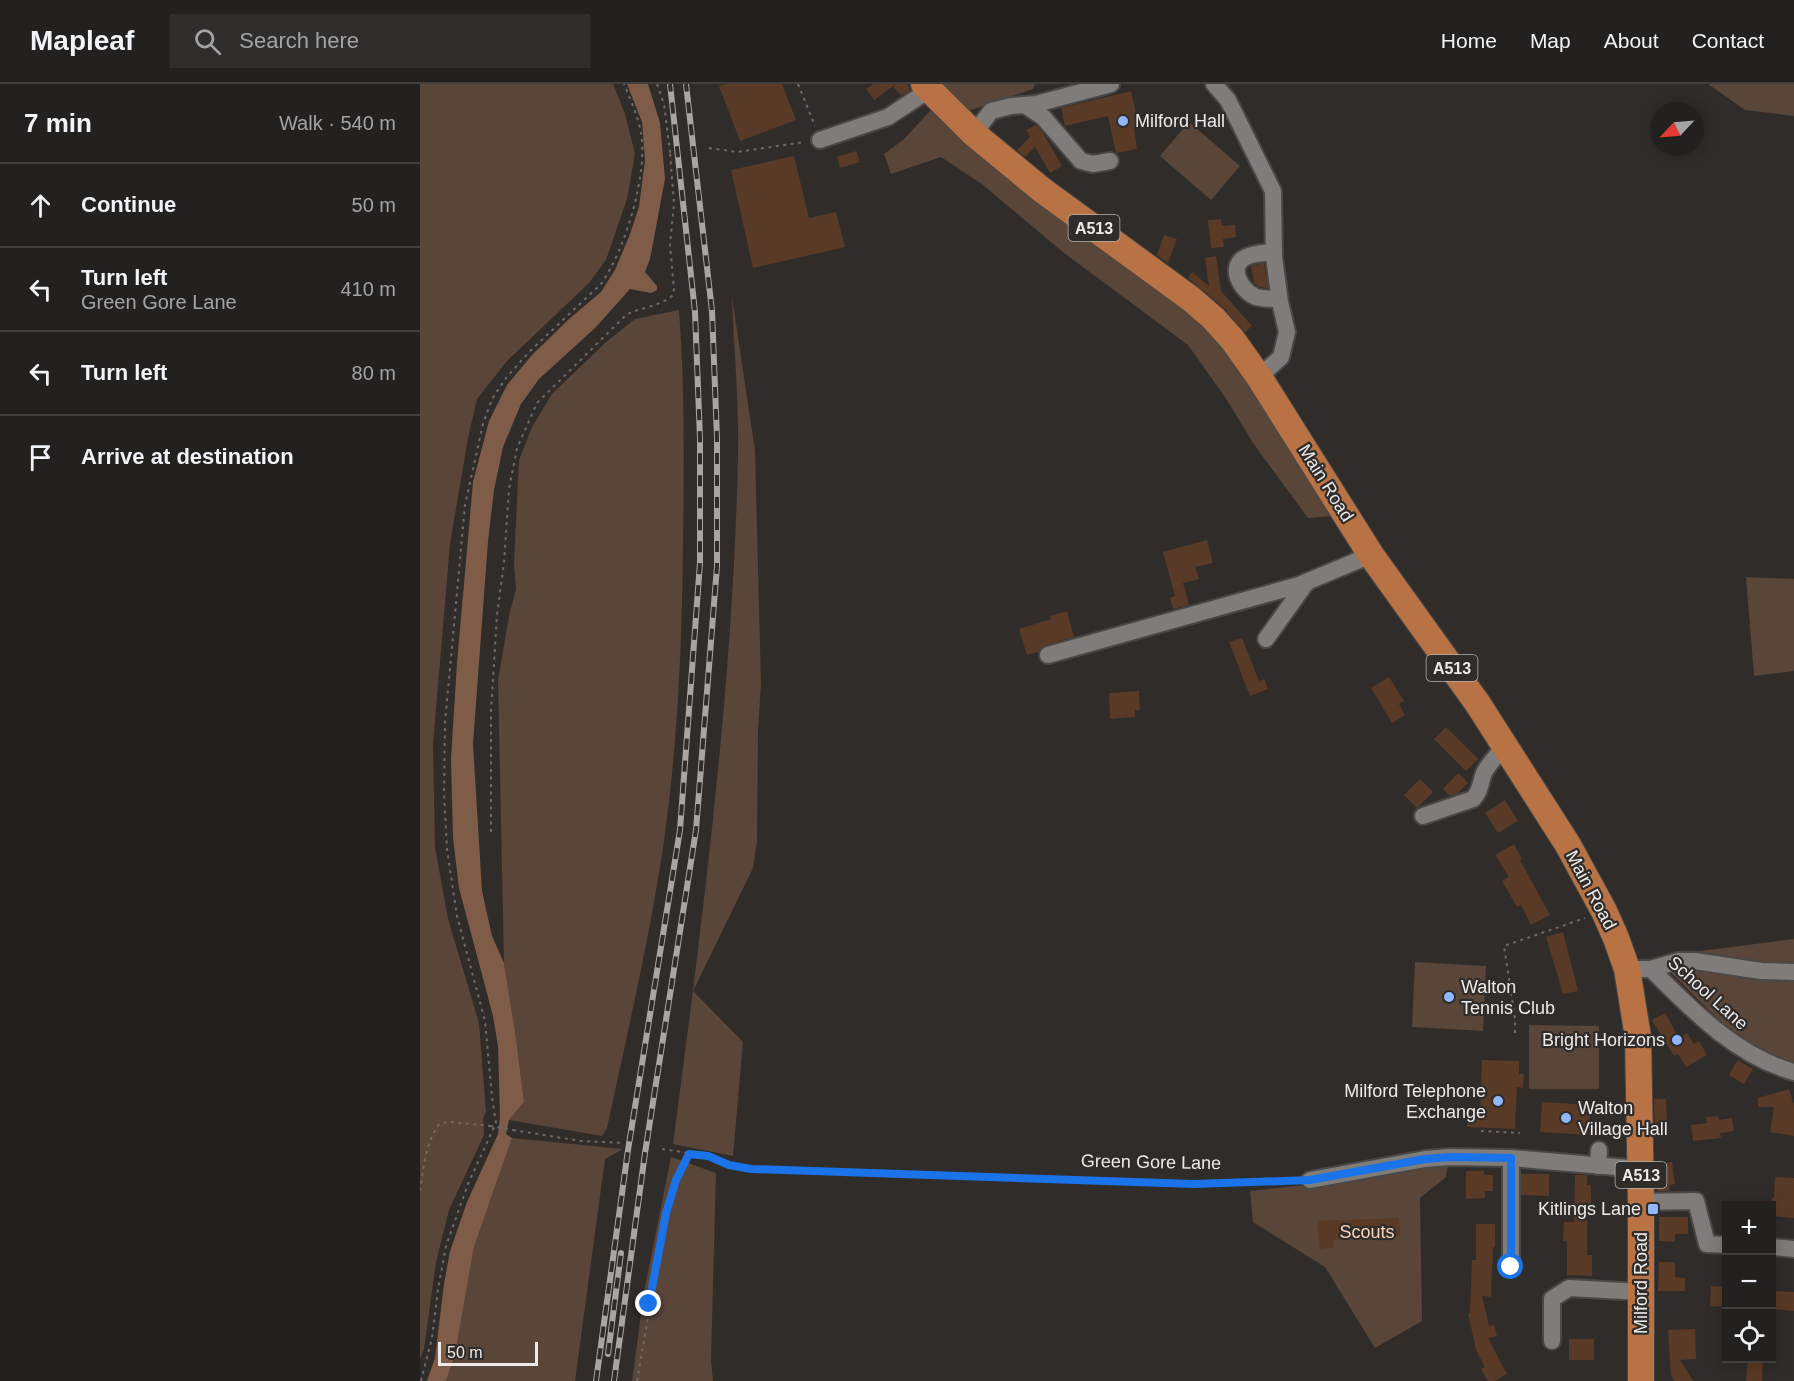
<!DOCTYPE html>
<meta charset="utf-8">
<style>
body{margin:0;font-family:Helvetica,sans-serif;background:#2f2e2d;color:#f1f3f6}
.controls{position:absolute;right:18px;bottom:18px;display:grid;overflow:hidden;border-radius:0px;box-shadow:0 3px 15px #0003}
.controls button{width:54px;height:54px;display:grid;place-items:center;padding:0;border:0;border-bottom:2px solid #403e3e;background:#232120;color:#f1f3f6;font:30px sans-serif}
.compass{position:absolute;left:1230px;top:18px;width:54px;height:54px;border-radius:50%;background:#232120;box-shadow:0 3px 15px #0003;rotate:244deg}
.scale{position:absolute;left:18px;bottom:15px;width:100px;box-sizing:border-box;padding-left:6px;border:3px solid #edebea;border-top:0;font-size:16px;line-height:21px;white-space:nowrap;color:#edebea;-webkit-text-stroke:4px #2f2c2a;paint-order:stroke}
.stop{position:absolute;width:18px;height:18px;margin:-14px;border:4px solid #1a73e8;border-radius:50%;background:#fff}
.stop.end{background:#1a73e8;border-color:#fff;box-shadow:0 2px 6px #0008}
.list{margin:0;padding:0;list-style:none}
h2{display:flex;justify-content:space-between;align-items:center;height:78px;margin:0;padding:0 24px;font-size:26px}
h2 small{font-size:20px;font-weight:400;color:#a3a3a5}
.list li{display:grid;grid-template-columns:39px 1fr auto;gap:18px;align-items:center;box-sizing:border-box;height:84px;padding:0 24px;border-top:2px solid #403e3e}
.list b{display:block;font-size:22px;white-space:nowrap}
.list p{margin:0;font-size:20px;white-space:nowrap;color:#a3a3a5}
.list em{font-size:20px;font-style:normal;color:#a3a3a5}
.icon{flex:none;width:33px;height:33px;fill:none;stroke:currentColor;stroke-width:2;stroke-linecap:round;stroke-linejoin:round}
.map{position:relative;flex:none;width:1374px;height:1297px;overflow:hidden}
header{display:flex;align-items:center;gap:36px;box-sizing:border-box;height:84px;padding:0 30px;background:#232120;border-bottom:2px solid #403e3e}
header strong{font-size:28px}
nav{display:flex;gap:33px;margin-inline-start:auto;font-size:21px}
.search{width:420px;height:54px;background:#2f2e2d;display:flex;align-items:center;gap:15px;box-sizing:border-box;padding:0 21px;border-radius:0px;color:#a3a3a5;font-size:22px}
main{display:flex}
aside{flex:1;background:#232120}
.map>svg:first-child{display:block}
</style>
<header>
<strong>Mapleaf</strong>
<div class="search"><svg class="icon" aria-label="search" viewBox="0 0 24 24"><circle cx="10" cy="10" r="6"/><path d="M15 15l6 6"/></svg>Search here</div>
<nav><a>Home</a><a>Map</a><a>About</a><a>Contact</a></nav>
</header>
<main>
<aside>
<h2>7 min<small>Walk · 540 m</small></h2>
<ul class="list">
<li><svg class="icon" aria-label="ahead" viewBox="0 0 24 24"><path d="M12 20V5M6 11l6-6 6 6"/></svg><div><b>Continue</b></div><em>50 m</em></li>
<li><svg class="icon" aria-label="left" viewBox="0 0 24 24"><path d="M17 20v-9H6M10 6l-5 5 5 5"/></svg><div><b>Turn left</b><p>Green Gore Lane</p></div><em>410 m</em></li>
<li><svg class="icon" aria-label="left" viewBox="0 0 24 24"><path d="M17 20v-9H6M10 6l-5 5 5 5"/></svg><div><b>Turn left</b></div><em>80 m</em></li>
<li><svg class="icon" aria-label="arrive" viewBox="0 0 24 24"><path d="M6 21V4h12l-3 4 3 4H6"/></svg><div><b>Arrive at destination</b></div></li>
</ul>
</aside>
<div class="map">
<svg width="1374" height="1297" viewBox="0 0 1374 1297">
<rect width="100%" height="100%" fill="#2f2c2a"/>
<g fill="#5a4539">
<polygon points="0,0 193,0 205,30 215,70 207,115 186,176 169,199 87,277 57,315 48,354 30,460 13,660 15,763 28,835 59,939 66,1028 63,1034 64,1051 29,1126 16,1178 4,1265 0,1275"/>
<polygon points="515,0 615,0 613,5 542,29"/>
<polygon points="1288,0 1374,0 1374,32 1325,26"/>
<polygon points="512,25 791,246 825,290 913,432 888,434 833,359 807,316 768,261 644,169 563,101 521,73 471,90 464,70 483,56"/>
<polygon points="769,38 820,82 791,116 740,72"/>
<path d="M312,213l23,154 6,232 -3,48 -1,110 -4,27 -60,123 50,51 -10,114 -60,-12c30,-228 60,-457 65,-688 1,-53 -4,-106 -6,-159z"/>
<path d="M259,226c6,78 5,156 4,235 -1,97 -5,193 -18,289 -14,99 -37,196 -58,294l-5,8 -93,-16 15,-18 -8,-65 -12,-74 -6,-283 11,-64 7,-27 -2,-26 5,-103 13,-33 20,-33 53,-51 30,-24z"/>
<polygon points="1326,493 1374,495 1374,587 1334,592"/>
<polygon points="1374,855 1374,980 1357,977 1310,947 1235,873"/>
<polygon points="995,878 1066,882 1063,947 992,943"/>
<polygon points="1109,941 1179,942 1179,1005 1109,1005"/>
<polygon points="92,1054 203,1065 185,1075 155,1297 26,1297 35,1271 54,1163"/>
<polygon points="251,1073 296,1089 291,1276 293,1297 212,1297 224,1208"/>
<polygon points="1028,1080 1026,1093 1000,1114 1002,1237 955,1264 905,1183 833,1138 830,1107 931,1096"/>
</g>
<polygon fill="#7f5c48" points="207,0 228,0 240,39 245,95 230,175 225,188 237,202 237,206 231,209 210,205 175,244 119,295 101,320 83,363 74,406 68,457 53,660 62,807 72,852 84,879 96,953 104,1018 89,1036 86,1050 92,1054 54,1163 35,1271 26,1297 7,1297 15,1274 24,1200 30,1167 47,1118 78,1050 80,1033 78,962 73,932 39,804 33,754 31,675 37,579 53,398 69,337 87,301 112,271 149,235 181,208 195,186 210,150 219,123 225,76 222,38"/>
<g fill="#593a26">
<polygon points="305,0 362,0 376,36 320,57 299,2"/>
<polygon points="453,0 488,0 490,6 481,12 473,2 454,16 446,5"/>
<polygon points="711,7 719,43 714,44 717,65 696,69 688,32 645,42 641,24"/>
<polygon points="616,41 623,49 642,82 630,89 615,63 605,73 597,66 610,53 606,46"/>
<polygon points="436,67 440,78 420,84 417,73"/>
<polygon points="374,72 389,134 416,128 425,163 333,184 311,86"/>
<polygon points="801,135 802,142 815,141 816,153 803,155 804,163 791,164 788,136"/>
<polygon points="744,151 757,155 748,179 737,171"/>
<polygon points="796,172 801,207 832,242 825,248 803,223 768,194 772,188 789,202 785,174"/>
<polygon points="844,179 848,204 840,203 834,199 831,182"/>
<polygon points="787,456 793,479 775,483 779,495 763,499 769,521 753,525 750,514 755,512 743,468"/>
<polygon points="647,527 654,553 625,561 618,568 607,571 599,545 631,535 630,532"/>
<polygon points="822,554 839,597 844,595 848,605 830,612 809,558"/>
<polygon points="969,593 984,617 979,620 985,631 972,639 951,604"/>
<polygon points="719,607 720,626 715,626 715,633 690,635 689,609"/>
<polygon points="1026,643 1058,675 1046,687 1014,655"/>
<polygon points="1038,689 1048,699 1038,709 1030,712 1023,705"/>
<polygon points="1000,695 1013,708 997,724 984,711"/>
<polygon points="1085,716 1098,737 1078,749 1065,729"/>
<polygon points="1094,760 1102,775 1100,776 1130,831 1111,841 1101,821 1097,823 1082,797 1089,793 1075,771"/>
<polygon points="1143,848 1158,907 1143,910 1126,853"/>
<polygon points="1245,929 1259,954 1267,949 1274,960 1279,957 1287,971 1266,983 1258,970 1254,972 1232,936"/>
<polygon points="1062,976 1099,977 1099,990 1104,990 1103,1004 1097,1003 1095,1045 1047,1043 1047,1030 1060,1031"/>
<polygon points="1318,976 1333,985 1324,1000 1309,991"/>
<polygon points="1369,1005 1374,1021 1374,1052 1350,1048 1354,1023 1338,1023 1338,1014"/>
<polygon points="1234,1015 1246,1015 1247,1047 1235,1047"/>
<polygon points="1122,1018 1171,1021 1169,1051 1120,1048"/>
<polygon points="1298,1032 1299,1036 1312,1034 1314,1047 1300,1049 1301,1054 1273,1057 1271,1041 1287,1039 1286,1033"/>
<polygon points="1252,1078 1255,1100 1249,1101 1250,1107 1237,1107 1235,1080"/>
<polygon points="1046,1087 1064,1087 1064,1091 1073,1091 1073,1107 1065,1107 1065,1114 1046,1115"/>
<polygon points="1101,1090 1129,1090 1129,1112 1101,1111"/>
<polygon points="1155,1091 1167,1091 1167,1101 1171,1101 1171,1122 1167,1122 1167,1171 1172,1171 1172,1192 1147,1191 1147,1157 1143,1157 1144,1138 1154,1138"/>
<polygon points="1355,1093 1374,1094 1374,1134 1352,1132 1352,1114 1354,1114"/>
<polygon points="1239,1133 1268,1133 1268,1150 1255,1150 1255,1158 1239,1157"/>
<polygon points="979,1134 980,1152 913,1156 914,1163 900,1165 897,1137"/>
<polygon points="1056,1140 1075,1140 1075,1163 1073,1163 1071,1213 1062,1212 1069,1242 1074,1241 1077,1252 1068,1254 1087,1290 1075,1297 1068,1297 1061,1285 1065,1283 1056,1266 1048,1229 1050,1229 1052,1176 1056,1176"/>
<polygon points="1239,1178 1255,1178 1255,1193 1265,1194 1265,1207 1238,1207"/>
<polygon points="1291,1202 1306,1203 1306,1223 1290,1222"/>
<polygon points="1352,1207 1374,1208 1374,1227 1352,1225"/>
<polygon points="1275,1245 1276,1275 1260,1276 1273,1297 1254,1297 1251,1291 1248,1246"/>
<rect x="1149" y="1255" width="25" height="21"/>
<polygon points="1328,1275 1343,1275 1342,1297 1326,1297"/>
</g>
<g fill="none" stroke-linecap="round" stroke-linejoin="round">
<defs>
<g id="minor">
<polyline points="794,0 808,16 853,107 854,173 860,218 867,248 861,273 839,293"/>
<polyline points="605,21 623,33 661,77 673,80 690,77"/>
<polyline points="554,50 571,27 591,22 616,20 691,0"/>
<polyline points="400,56 468,33 509,6"/>
<path d="M854,168c-9,1 -19,1 -28,5 -19,9 -5,34 10,40 7,2 16,2 23,2"/>
<polyline points="846,555 886,499"/>
<polyline points="628,571 879,501 951,471"/>
<path d="M1003,732l50,-17c8,-8 7,-16 11,-26 5,-10 14,-19 21,-27"/>
<path d="M1207,885h24c42,42 85,87 143,103"/>
<polyline points="1231,885 1258,877 1275,877 1341,887 1374,888"/>
<polyline points="1091,1074 1091,1183"/>
<polyline points="1178,1082 1179,1066"/>
<polyline points="890,1096 1005,1075 1030,1073 1091,1074 1220,1085"/>
<polyline points="1221,1118 1276,1117 1287,1160 1306,1161"/>
<polyline points="1352,1163 1374,1165"/>
<polyline points="1132,1257 1132,1215 1149,1204 1222,1208"/>
</g>
<polyline id="highway" points="504,0 554,50 622,106 771,215 793,234 812,255 839,293 951,471 1058,620 1148,761 1184,827 1196,854 1207,885 1218,953 1221,1118 1221,1297"/>
</defs>
<use href="#minor" stroke="#4a4847" stroke-width="20"/>
<use href="#highway" stroke="#4a4847" stroke-width="28"/>
<g stroke="#6d6a69" stroke-width="2" stroke-dasharray="3 4.5" stroke-linecap="butt">
<polyline points="237,0 244,20 250,68 254,68"/>
<polyline points="378,0 395,42"/>
<polyline points="289,64 317,68 385,58"/>
<path d="M71,748v-121l6,-96 7,-52 5,-74 8,-41 20,-45 89,-88c15,-8 32,-8 46,-19l2,-6 -4,-46 4,-40 -4,-52"/>
<polyline points="1095,949 1095,935 1084,862 1165,834"/>
<polyline points="93,1046 161,1057 204,1059"/>
<polyline points="1061,1047 1100,1049"/>
<polyline points="242,1065 288,1072 309,1081 331,1085 774,1100 876,1096"/>
<path d="M0,1107c4,-24 5,-48 20,-68l12,-1 38,4"/>
<path d="M1,1297l11,-43 6,-49 8,-43 22,-62 28,-61 -4,-26 -7,-76 -28,-105 -10,-67 -3,-56 1,-70 20,-218 18,-81 9,-25 14,-21 23,-26 72,-68c24,-34 47,-109 40,-151 -3,-17 -11,-34 -17,-49"/>
<polyline points="217,1297 246,1129 256,1096 269,1070"/>
</g>
<use href="#minor" stroke="#7f7c7a" stroke-width="16"/>
<use href="#highway" stroke="#b97244" stroke-width="26"/>
<defs>
<g id="rail">
<polyline points="188,1270 201,1169"/>
<polyline points="176,1297 208,1066 260,746 280,479 280,355 275,228 250,0"/>
<polyline points="194,1297 225,1069 276,746 297,482 297,354 292,227 266,0"/>
</g>
</defs>
<use href="#rail" stroke="#a8a6a4" stroke-width="6"/>
<use href="#rail" stroke="#2f2c2a" stroke-width="4" stroke-dasharray="11" stroke-linecap="butt"/>
<polyline stroke="#6d6a69" stroke-width="2" stroke-dasharray="3 4.5" stroke-linecap="butt" points="70,1042 93,1046"/>
</g>
<g fill="none" stroke-linecap="round" stroke-linejoin="round">
<polyline stroke="#1a73e8" stroke-width="8" points="229,1220 246,1129 256,1096 269,1070 288,1072 309,1081 331,1085 774,1100 890,1096 1005,1075 1030,1073 1091,1074 1091,1183"/>
</g>
<g fill="#92b7fd" stroke="#2f2c2a" stroke-width="2">
<circle cx="703" cy="37" r="6"/>
<circle cx="1029" cy="913" r="6"/>
<circle cx="1257" cy="956" r="6"/>
<circle cx="1078" cy="1017" r="6"/>
<circle cx="1146" cy="1034" r="6"/>
<rect x="1227" y="1119" width="12" height="12" rx="3"/>
</g>
<g text-anchor="middle" dominant-baseline="central" stroke-width="4.5" stroke-linejoin="round" paint-order="stroke">
<g fill="#2f2c2a" stroke="#b4b2b0" stroke-width="1.5">
<rect x="648.5" y="131" width="51" height="26" rx="4.5"/>
<rect x="1006.5" y="571" width="51" height="26" rx="4.5"/>
<rect x="1195.5" y="1078" width="51" height="26" rx="4.5"/>
</g>
<g font-size="16" font-weight="bold" fill="#edebea">
<text x="674" y="144">A513</text>
<text x="1032" y="584">A513</text>
<text x="1221" y="1091">A513</text>
</g>
<g font-size="18" fill="#edebea" stroke="#2f2c2a" text-anchor="start">
<text x="715" y="37">Milford Hall</text>
<text x="1041" y="903">Walton<tspan x="1041" dy="21">Tennis Club</tspan></text>
<text x="1245" y="956" text-anchor="end">Bright Horizons</text>
<text x="1066" y="1007" text-anchor="end">Milford Telephone<tspan x="1066" dy="21">Exchange</tspan></text>
<text x="1158" y="1024">Walton<tspan x="1158" dy="21">Village Hall</tspan></text>
<text x="1221" y="1125" text-anchor="end">Kitlings Lane</text>
</g>
<g font-size="18" fill="#edebea" stroke="#2f2c2a">
<text transform="translate(906 399) rotate(58)">Main Road</text>
<text transform="translate(1171 806) rotate(62)">Main Road</text>
<text transform="translate(1288 909) rotate(42)">School Lane</text>
<text transform="translate(731 1078) rotate(1)">Green Gore Lane</text>
<text transform="translate(1221 1199) rotate(-90)">Milford Road</text>
</g>
<g font-size="18" fill="#fad5bf" stroke="#2f2c2a">
<text x="947" y="1148">Scouts</text>
</g>
</g>
</svg>
<div class="controls">
<button>+</button>
<button>−</button>
<button><svg class="icon" aria-label="locate" viewBox="0 0 24 24"><circle cx="12" cy="12" r="6"/><path d="M12 2v4M12 18v4M2 12h4M18 12h4"/></svg></button>
</div>
<svg class="compass" viewBox="-18 -18 36 36"><path d="M0-13l5 13h-10z" fill="#e53935"/><path d="M0 13l5-13h-10z" fill="#a3a3a5"/></svg>
<div class="scale">50 m</div>
<div class="stop" style="left:1091px;top:1183px"></div>
<div class="stop end" style="left:229px;top:1220px"></div>
</div>
</main>
